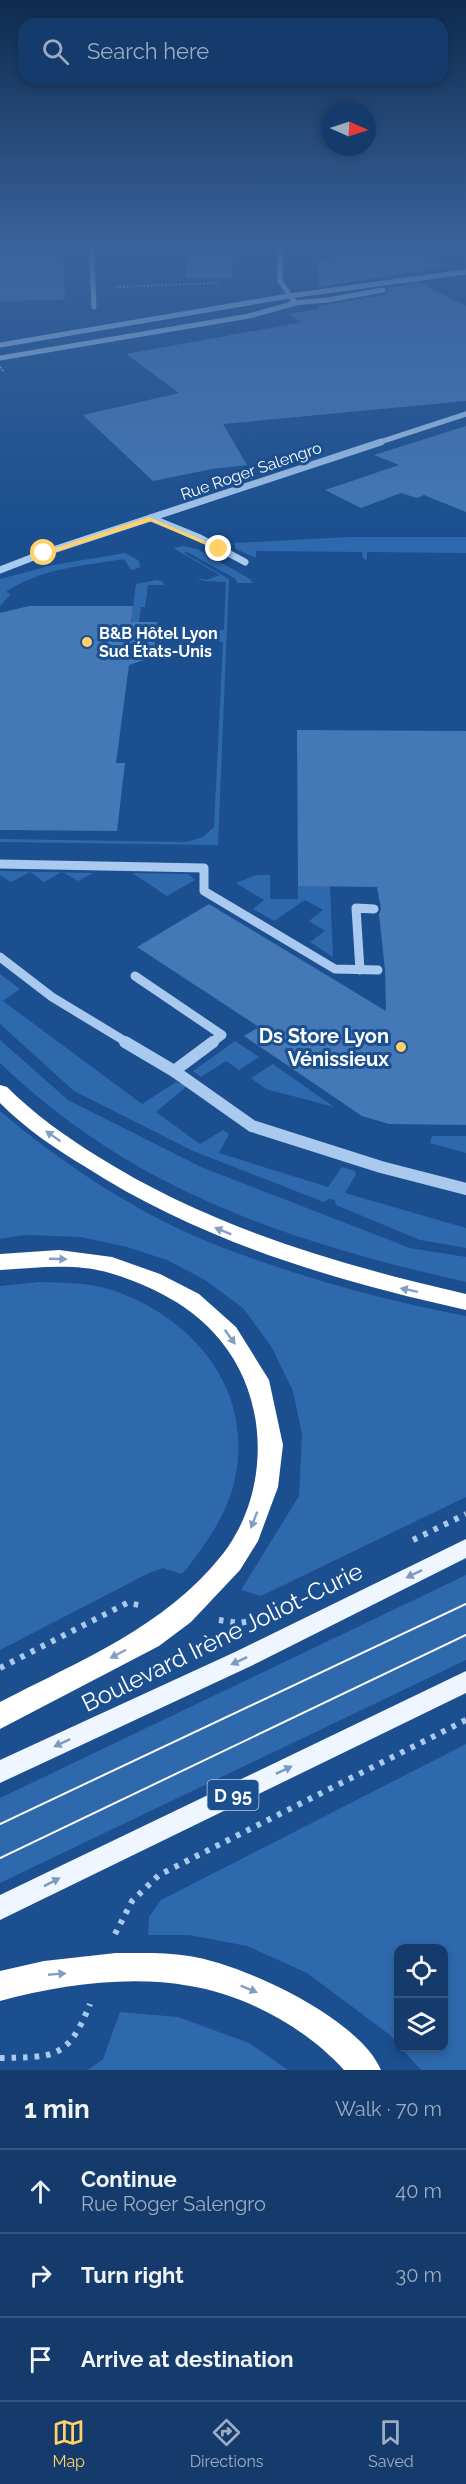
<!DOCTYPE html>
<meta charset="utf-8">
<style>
body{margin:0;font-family:Raleway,sans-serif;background:#1d4271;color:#f1f3f6}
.controls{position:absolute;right:18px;bottom:18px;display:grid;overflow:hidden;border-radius:12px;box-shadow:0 3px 9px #0003}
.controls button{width:54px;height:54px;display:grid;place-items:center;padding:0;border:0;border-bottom:2px solid #33557e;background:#143b6b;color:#f1f3f6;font:30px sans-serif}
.compass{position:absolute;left:322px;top:102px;width:54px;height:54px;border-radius:50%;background:#143b6b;box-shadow:0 3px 9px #0003;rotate:93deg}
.stop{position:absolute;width:18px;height:18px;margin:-14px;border:4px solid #ffd166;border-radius:50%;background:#fff}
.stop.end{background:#ffd166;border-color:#fff;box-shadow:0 2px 6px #0008}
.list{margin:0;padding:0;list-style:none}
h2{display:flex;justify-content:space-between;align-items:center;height:78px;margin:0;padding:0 24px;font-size:26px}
h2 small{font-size:20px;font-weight:400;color:#9dadc1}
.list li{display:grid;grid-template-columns:39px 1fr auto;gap:18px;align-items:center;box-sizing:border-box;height:84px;padding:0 24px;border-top:2px solid #33557e}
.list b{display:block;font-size:22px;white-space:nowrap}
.list p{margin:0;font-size:20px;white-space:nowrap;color:#9dadc1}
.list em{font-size:20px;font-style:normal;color:#9dadc1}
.icon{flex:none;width:33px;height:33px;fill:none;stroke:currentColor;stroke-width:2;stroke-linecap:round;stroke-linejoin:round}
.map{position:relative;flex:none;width:466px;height:2070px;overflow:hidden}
.search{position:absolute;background:#143b6b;box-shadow:0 3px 9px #0003;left:18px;right:18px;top:18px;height:66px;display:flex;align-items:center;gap:15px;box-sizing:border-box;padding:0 21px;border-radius:18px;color:#9dadc1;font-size:22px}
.sheet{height:330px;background:#143b6b}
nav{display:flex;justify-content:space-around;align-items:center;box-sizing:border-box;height:84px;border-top:2px solid #33557e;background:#143b6b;font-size:16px;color:#9dadc1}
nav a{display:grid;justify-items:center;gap:3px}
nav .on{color:#ffd166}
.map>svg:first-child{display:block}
</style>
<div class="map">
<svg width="466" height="2070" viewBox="0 0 466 2070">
<rect width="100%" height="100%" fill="#1b4f8f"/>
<g fill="#2e69ad">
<polygon points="350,537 466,537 466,553 367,552 367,560 363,559 362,552 256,551 256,558 236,549 234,543"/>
<polygon points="183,546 197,549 250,579 253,583 237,583 236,579 187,552 184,553 229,579 218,845 0,842 0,839 187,842 203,837 214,827 223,642 204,641 204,630 224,630 226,582 204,581 195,577 206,580 220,575 173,548"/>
<path d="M125,553l13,7 3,7 -10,3 -7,-11c-41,7 -83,9 -118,33l5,2 -11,12v-27l53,-14z"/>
<polygon points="156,580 162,581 165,585 148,585 145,607 141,607 139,622 131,622 136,584"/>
<polygon points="0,871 93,873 78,881 62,872 44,882 30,872 11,882 0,875"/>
<polygon points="132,873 188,874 195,880 167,896"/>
<polygon points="256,875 270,875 270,899 298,899 298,886 330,886 333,957 310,942 325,931 309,921 323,910 305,900 274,921 253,909 264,900 236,883"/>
<polygon points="0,974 20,989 3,1001 142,1104 176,1082 187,1086 156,1112 200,1144 223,1130 229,1134 219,1153 328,1187 342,1167 355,1171 356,1174 345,1193 466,1228 466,1248 420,1240 336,1205 335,1200 329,1199 324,1202 193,1151 74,1091 0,1024"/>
<path d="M0,1040l68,60 133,67 209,81 56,9v25c-176,-40 -333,-91 -466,-219z"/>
<polygon points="235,1041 259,1057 239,1070 226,1061 201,1077 193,1071"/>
<polygon points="273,1064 334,1107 266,1089 251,1078"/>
<path d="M0,1111c61,52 141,105 216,134 80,31 166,55 250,71v181l-205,99 -20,-6 58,-94 3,-62 -9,-43 -22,-45 -28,-38 -38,-28 -38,-20 -40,-13 -46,-10 -56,-2 -25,4z"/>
<polygon points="432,1136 466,1136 466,1153 430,1143"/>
<path d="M39,1282c24,1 49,0 73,8 83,28 144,102 122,193 -8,33 -31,66 -52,91l-19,-6 -14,5 -149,77v-364z"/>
<polygon points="466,1575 466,1660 0,1883 0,1798"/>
<polygon points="466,1744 466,2070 421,2070 401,2048 444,2048 444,1948 398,1948 398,2045 390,2035 307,1973 247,1946 189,1935 148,1935 149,1917 161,1900"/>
<polygon points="120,2012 178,2017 249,2043 288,2070 88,2070 103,2059"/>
</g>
<g fill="#4478b7">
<polygon points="190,244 235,244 232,279 185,278"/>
<polygon points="330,244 400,244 447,267 318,287 318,261 330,261"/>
<polygon points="63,248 65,300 0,301 0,249"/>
<polygon points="421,283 466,306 466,401 223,424 247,465 212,469 153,481 83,415 179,393 126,354 298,323 301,322 288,314 318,309 318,306 384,295 387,292 387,288"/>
<polygon points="466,426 466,512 424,495 417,498 401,493 361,508 325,490 399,465 374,455"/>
<polygon points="29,606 133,606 131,622 157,622 153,657 129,665 116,763 125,763 117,831 0,830 0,613"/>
<polygon points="297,730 466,731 466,1125 389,1124 362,1116 244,1036 259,1027 137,947 209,904 386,1011 385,970 379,914 381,909 377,887 298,886"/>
</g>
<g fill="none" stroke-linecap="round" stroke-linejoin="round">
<polyline stroke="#a9c9ee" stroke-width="2" stroke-dasharray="1.5 2" stroke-linecap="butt" points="116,287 219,283"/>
<g stroke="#a9c9ee" stroke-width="6" stroke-dasharray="4.5 7" stroke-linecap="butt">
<polyline points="413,1540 466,1514"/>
<polyline points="219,1620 239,1623 250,1621"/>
<polyline points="0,1668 127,1603 139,1605"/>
<polyline points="115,1934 132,1901 159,1875 466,1720"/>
<path d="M0,2058c55,-1 68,1 90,-54"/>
</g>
<g stroke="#a9c9ee" stroke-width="5">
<polyline points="91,244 94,307"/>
<polyline points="281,244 280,281 294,301"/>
<polyline points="291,303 328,300 383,290"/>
<polyline points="0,345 289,296 466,272"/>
<polyline points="0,358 249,316 296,303"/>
<polyline points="377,443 466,414"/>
</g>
<g stroke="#a9c9ee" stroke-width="7">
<polyline points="151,518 200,538 245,562"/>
<polyline points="0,570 44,553 381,442"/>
</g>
<g stroke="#a9c9ee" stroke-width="9">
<polyline points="0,864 204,868 204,891 335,969 378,970"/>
<polyline points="0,957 52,997 128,1043"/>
<polyline points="360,970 356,908 374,909"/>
<polyline points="135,976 222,1035 211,1043"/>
</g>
<g stroke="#a9c9ee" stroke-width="12">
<polyline points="125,1042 174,1071 252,1126 381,1167 466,1189"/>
<polyline points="174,1071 213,1042"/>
</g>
<g fill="#f0f6ff" fill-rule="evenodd">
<polygon points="466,1539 466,1558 251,1666 0,1783 0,1760 235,1652"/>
<polygon points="466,1671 466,1693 0,1920 0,1895"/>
</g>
<g fill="#fff" fill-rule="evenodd">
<path d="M0,1085l7,2c27,27 58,49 90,69 113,71 239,108 369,138v16c-134,-30 -266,-69 -382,-144 -30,-18 -59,-38 -84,-63z"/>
<path d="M59,1250l53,7 48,17 39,20 37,33 33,53 14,65 -5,42 -20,54 -18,29 -49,52 -32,24 -159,83v-27c79,-41 165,-75 222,-147 48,-61 48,-155 -2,-215 -26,-33 -68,-54 -107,-66 -36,-12 -76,-6 -113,-4v-16z"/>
<path d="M116,1953c24,0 49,-1 73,3 54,8 170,62 192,114h-37c-38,-42 -98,-75 -154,-84 -62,-11 -130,-1 -190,15v-30l44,-10z"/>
</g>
<g stroke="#fff" stroke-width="2">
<polyline points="0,1824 466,1604"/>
<polyline points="0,1858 466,1635"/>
</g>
<polyline stroke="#a9c9ee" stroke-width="2" stroke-dasharray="1.5 2" stroke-linecap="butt" points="0,367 4,372"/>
</g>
<defs><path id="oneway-solid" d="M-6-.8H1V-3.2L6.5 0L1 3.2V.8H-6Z" transform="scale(1.5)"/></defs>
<g fill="#829ec1">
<use href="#oneway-solid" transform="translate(53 1136) rotate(-145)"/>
<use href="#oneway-solid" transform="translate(223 1231) rotate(-158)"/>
<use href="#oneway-solid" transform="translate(58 1259) rotate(2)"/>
<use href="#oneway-solid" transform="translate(409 1290) rotate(-168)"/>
<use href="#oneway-solid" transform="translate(230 1337) rotate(54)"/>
<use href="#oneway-solid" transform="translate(254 1520) rotate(111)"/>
<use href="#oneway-solid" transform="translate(118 1654) rotate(152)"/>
<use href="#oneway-solid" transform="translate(57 1974) rotate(-5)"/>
<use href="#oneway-solid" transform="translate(249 1989) rotate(22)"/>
</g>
<g fill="#7b9ac1">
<use href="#oneway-solid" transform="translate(414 1574) rotate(154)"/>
<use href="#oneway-solid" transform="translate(239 1661) rotate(155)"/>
<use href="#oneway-solid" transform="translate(62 1743) rotate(155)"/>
<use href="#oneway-solid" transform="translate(284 1770) rotate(-26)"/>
<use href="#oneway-solid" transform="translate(52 1882) rotate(-27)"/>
</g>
<linearGradient id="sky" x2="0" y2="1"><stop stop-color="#0f2b4f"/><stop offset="0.46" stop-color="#39639b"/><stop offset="1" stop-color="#39639b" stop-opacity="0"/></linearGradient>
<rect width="466" height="534" fill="url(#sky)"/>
<polygon fill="#ffd166" points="149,517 223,549 217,550 151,521 46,555 41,553"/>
<g fill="#ffd166" stroke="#1b4f8f" stroke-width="2">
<circle cx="87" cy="642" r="6"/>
<circle cx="401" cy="1047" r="6"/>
</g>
<g text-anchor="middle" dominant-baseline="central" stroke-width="6" stroke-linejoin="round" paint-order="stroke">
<g font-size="16" fill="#fff" stroke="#1b4f8f">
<text transform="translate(251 471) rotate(-19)">Rue Roger Salengro</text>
</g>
<g font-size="16" font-weight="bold" fill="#fff" stroke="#1b4f8f" text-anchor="start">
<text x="99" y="633">B&amp;B Hôtel Lyon<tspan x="99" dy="18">Sud États-Unis</tspan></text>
</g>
<rect fill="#1b4f8f" stroke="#bbcadd" stroke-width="1.5" x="207.5" y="1780" width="51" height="30" rx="4.5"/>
<g font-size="18" font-weight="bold" fill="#fff">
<text x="233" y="1795">D 95</text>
</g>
<g font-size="20" font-weight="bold" fill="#fff" stroke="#1b4f8f" text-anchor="end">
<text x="389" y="1036">Ds Store Lyon<tspan x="389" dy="23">Vénissieux</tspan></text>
</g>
<g font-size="24" fill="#fff" stroke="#1b4f8f">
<text transform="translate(222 1637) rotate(-26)">Boulevard Irène Joliot-Curie</text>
</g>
</g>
</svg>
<div class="controls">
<button><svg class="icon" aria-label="locate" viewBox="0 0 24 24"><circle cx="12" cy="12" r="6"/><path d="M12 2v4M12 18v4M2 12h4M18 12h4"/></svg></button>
<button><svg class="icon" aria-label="layers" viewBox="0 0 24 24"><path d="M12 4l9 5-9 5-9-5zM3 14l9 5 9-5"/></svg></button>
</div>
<svg class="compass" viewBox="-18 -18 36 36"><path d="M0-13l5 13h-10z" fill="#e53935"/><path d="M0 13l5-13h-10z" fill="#9dadc1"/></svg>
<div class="stop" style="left:44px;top:553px"></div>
<div class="stop end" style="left:219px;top:549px"></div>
<div class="search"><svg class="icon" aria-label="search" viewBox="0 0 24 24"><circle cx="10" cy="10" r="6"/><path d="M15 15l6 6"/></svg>Search here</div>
</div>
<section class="sheet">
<h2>1 min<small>Walk · 70 m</small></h2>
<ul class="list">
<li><svg class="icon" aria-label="ahead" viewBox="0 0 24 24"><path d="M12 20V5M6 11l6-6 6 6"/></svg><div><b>Continue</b><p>Rue Roger Salengro</p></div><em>40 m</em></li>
<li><svg class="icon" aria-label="right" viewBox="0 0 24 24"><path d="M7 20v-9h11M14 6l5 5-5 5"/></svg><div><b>Turn right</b></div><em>30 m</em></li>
<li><svg class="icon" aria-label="arrive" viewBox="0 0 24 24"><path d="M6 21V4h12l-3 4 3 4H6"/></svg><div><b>Arrive at destination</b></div></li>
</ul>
</section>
<nav>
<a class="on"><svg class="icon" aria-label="map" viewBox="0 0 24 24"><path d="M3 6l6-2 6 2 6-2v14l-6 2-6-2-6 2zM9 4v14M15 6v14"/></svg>Map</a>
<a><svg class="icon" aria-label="directions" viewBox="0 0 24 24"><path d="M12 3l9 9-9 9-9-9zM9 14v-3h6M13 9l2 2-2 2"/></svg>Directions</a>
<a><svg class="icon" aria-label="saved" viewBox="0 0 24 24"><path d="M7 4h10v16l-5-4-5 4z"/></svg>Saved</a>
</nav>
